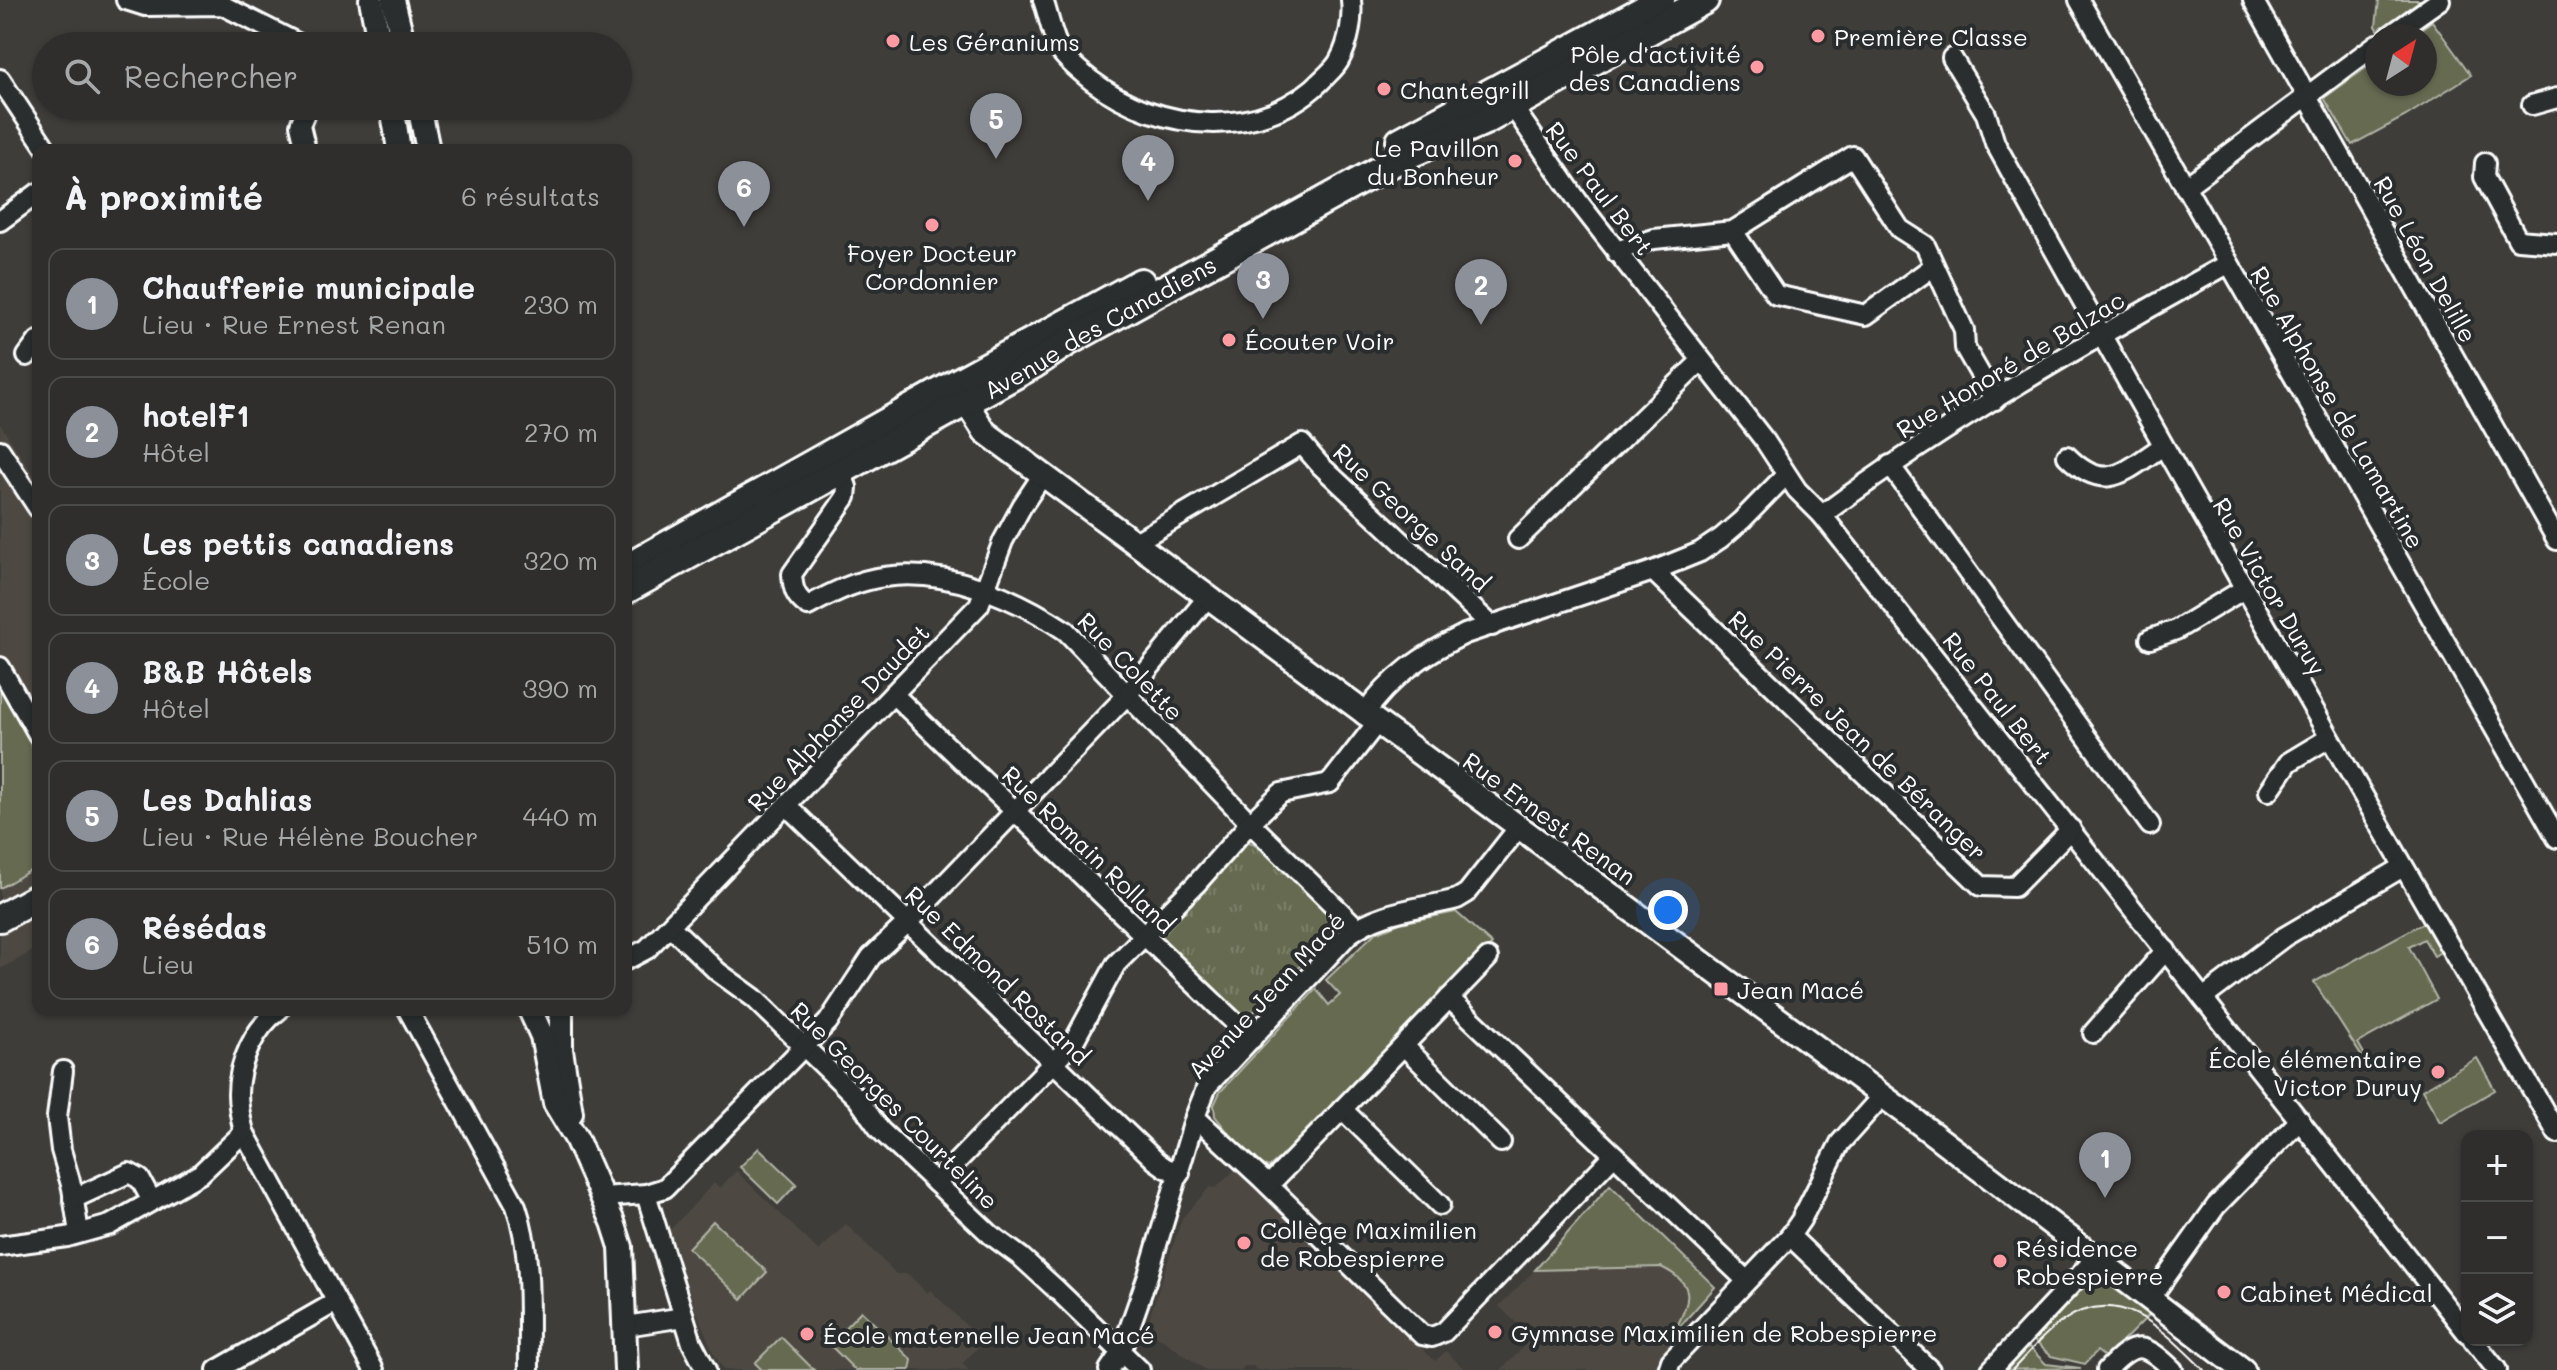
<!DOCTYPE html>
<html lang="fr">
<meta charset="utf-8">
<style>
body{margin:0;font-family:Mali,sans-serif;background:#3b3a38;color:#f1f3f6}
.controls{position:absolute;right:24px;bottom:24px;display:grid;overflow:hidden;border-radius:16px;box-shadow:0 2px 6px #0004}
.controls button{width:72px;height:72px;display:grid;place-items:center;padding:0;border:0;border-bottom:2px solid #4a4a48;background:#2f2e2c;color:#f1f3f6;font:40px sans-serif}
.compass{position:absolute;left:2365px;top:24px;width:72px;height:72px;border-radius:50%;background:#2f2e2c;box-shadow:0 2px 6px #0004;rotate:36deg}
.you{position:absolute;left:1668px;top:910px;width:28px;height:28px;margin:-20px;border:6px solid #fff;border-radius:50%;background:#1a73e8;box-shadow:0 0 0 12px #1a73e833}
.badge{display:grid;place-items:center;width:52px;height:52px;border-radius:50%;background:#8c9099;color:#fff;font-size:26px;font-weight:700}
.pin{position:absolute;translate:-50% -66px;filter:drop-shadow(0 2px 4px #0008)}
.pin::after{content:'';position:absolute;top:42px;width:28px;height:24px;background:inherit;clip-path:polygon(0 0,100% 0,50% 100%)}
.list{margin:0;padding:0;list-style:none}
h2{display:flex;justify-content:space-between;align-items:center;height:104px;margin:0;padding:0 32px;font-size:34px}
h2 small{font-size:26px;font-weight:400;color:#a7a8a9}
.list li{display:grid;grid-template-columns:52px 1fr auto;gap:24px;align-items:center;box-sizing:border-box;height:112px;margin:0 16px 16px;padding:0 16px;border:2px solid #4a4a48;border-radius:16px}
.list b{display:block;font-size:30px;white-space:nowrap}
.list p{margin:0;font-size:26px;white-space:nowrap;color:#a7a8a9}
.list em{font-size:26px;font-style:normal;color:#a7a8a9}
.icon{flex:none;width:44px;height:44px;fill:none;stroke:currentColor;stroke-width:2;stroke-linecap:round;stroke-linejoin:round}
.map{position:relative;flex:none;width:2557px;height:1370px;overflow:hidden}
.search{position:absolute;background:#2f2e2c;box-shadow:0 2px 6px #0004;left:32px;top:32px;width:600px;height:88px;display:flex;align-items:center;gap:20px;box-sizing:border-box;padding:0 28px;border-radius:44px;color:#a7a8a9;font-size:30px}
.panel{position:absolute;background:#2f2e2c;box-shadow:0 2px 6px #0004;left:32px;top:144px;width:600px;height:872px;border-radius:16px}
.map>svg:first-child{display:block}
</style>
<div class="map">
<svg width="2557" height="1370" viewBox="0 0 2557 1370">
<defs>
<pattern id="park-tufts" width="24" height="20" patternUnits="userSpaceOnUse" patternTransform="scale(2)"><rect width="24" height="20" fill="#666b51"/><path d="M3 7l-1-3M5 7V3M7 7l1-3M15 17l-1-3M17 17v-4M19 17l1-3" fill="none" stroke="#7d816b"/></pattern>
</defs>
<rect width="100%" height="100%" fill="#3f3d3a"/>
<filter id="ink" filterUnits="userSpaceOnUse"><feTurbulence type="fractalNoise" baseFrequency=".0125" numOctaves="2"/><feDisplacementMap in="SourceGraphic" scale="16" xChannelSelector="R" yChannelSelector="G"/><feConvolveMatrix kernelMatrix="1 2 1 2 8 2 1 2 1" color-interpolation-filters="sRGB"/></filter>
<g filter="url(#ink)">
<g fill="#4e4843">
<polygon points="0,424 38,482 38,948 0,969"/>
<polygon points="1238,1167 1435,1361 1446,1351 1465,1370 1257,1370 1253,1366 1245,1366 1241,1370 1206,1370 1146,1328 1182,1218 1210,1187 1216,1188"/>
<polygon points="736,1171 819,1251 846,1224 896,1274 908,1274 927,1293 930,1290 983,1342 962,1364 969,1370 724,1370 713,1352 695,1308 670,1230 714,1183 720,1188"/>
<polygon points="1660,1267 1672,1272 1681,1281 1689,1294 1688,1304 1657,1370 1501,1370 1532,1338 1499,1306 1535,1270"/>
</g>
<g fill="#666b51" stroke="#b2b5a8" stroke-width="2">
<polygon points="2379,0 2427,0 2380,33 2376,26"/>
<polygon points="2432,21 2471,75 2406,116 2352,145 2324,98 2377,60 2377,84 2425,84 2425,36 2411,36"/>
<polygon points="0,686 38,757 38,866 0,888"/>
<path d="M1456,912l36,32 -211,220 -4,-4 -8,7c-14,-2 -45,-39 -54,-51l-1,-11 6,-13 96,-103 13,16 11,-10 -14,-15 49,-47 25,-10z"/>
<polygon points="2425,922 2442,951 2434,956 2424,939 2409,947 2437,999 2358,1043 2367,1059 2364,1060 2314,982"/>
<polygon points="2477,1058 2495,1090 2440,1122 2422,1090"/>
<polygon points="759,1148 797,1184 778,1204 740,1167"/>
<path d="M1610,1185l105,102 -41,46c15,-32 25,-48 -13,-66l-126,3z"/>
<polygon points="713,1221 767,1272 742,1299 688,1248"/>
<polygon points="2091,1278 2102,1279 2150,1314 2106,1358 2097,1351 2085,1364 2051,1356 2031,1338"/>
<polygon points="861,1311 912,1360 910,1370 855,1370 829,1344"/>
<polygon points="781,1337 814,1370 762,1370 755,1363"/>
<polygon points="2026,1344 2046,1364 2081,1368 2001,1370"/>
</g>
<polygon fill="url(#park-tufts)" stroke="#b2b5a8" stroke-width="2" points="1248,841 1268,854 1335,919 1337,929 1249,1017 1245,1018 1166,942 1161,933"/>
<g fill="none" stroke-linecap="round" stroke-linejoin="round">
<defs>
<g id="minor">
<polyline points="126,0 145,6 222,5 303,46"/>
<path d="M1043,0c6,16 9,38 18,52 8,11 20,20 31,29 67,51 171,62 233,-4 5,-5 12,-11 15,-18 9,-17 13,-40 11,-59"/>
<polyline points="2079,0 2557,838"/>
<polyline points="2253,0 2557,540"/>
<polyline points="2389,36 2440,0"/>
<path d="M1952,58l34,56 9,29c183,333 373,661 562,990"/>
<polyline points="0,79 47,150"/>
<polyline points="1506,97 1580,204 1765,441 1797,490 1822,515 2467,1333"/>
<polyline points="2532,105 2557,98"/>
<polyline points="306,150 300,125 308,106"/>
<polyline points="2485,163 2484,177 2518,240 2557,243"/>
<polyline points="2185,187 2377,44"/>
<polyline points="0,221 38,193"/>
<polyline points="1733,231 1776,295 1866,315 1934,266"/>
<polyline points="1617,253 1625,248 1654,239 1733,231 1853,156 1900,229 1925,245 1964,330 1965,348 1995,400"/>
<polyline points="27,356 38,341"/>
<polyline points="0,450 38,508"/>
<path d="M2067,456c39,39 58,15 96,-10"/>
<polyline points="1890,465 2150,825"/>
<path d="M841,472l6,15 -1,10 -54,77c1,15 3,23 16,32 23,-13 49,-26 76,-29 63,-9 131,20 182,54l184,192 107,105"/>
<path d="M1822,515c128,-95 267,-174 406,-251"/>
<polyline points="1518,539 1701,361"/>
<polyline points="1134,543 1302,444 1320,465 1492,626"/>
<polyline points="1653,571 1981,886 2014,887 2071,829"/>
<polyline points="2150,639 2176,630 2244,589"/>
<polyline points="0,667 38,734"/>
<polyline points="893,694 1252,1039"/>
<path d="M1364,715c26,-38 60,-61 101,-81l188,-63 47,-19 21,-14 21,-18 44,-45"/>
<polyline points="2269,791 2289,762 2329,738"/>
<polyline points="787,806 1156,1161 1166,1168 1180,1173"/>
<polyline points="670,926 718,972 754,998 858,1099 880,1130 991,1235 1021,1257 1057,1290 1140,1370"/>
<polyline points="626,960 647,949 979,605 1003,541 1022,506 1042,476"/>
<polyline points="1449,998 1746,1280"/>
<polyline points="2203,998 2284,937 2403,867"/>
<path d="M279,1010c-25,18 -41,54 -41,84 0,13 3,26 6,38l130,238"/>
<path d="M408,1010l108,196c17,49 12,112 13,164"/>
<polyline points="2093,1033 2166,950"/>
<polyline points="1404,1046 1501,1142"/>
<polyline points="63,1071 57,1117 61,1150 72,1188 79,1233"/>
<polyline points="1342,1109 1440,1205"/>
<polyline points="1195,1117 1262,1179 1422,1335 1432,1337 1444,1332 1614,1155"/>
<polyline points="936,1183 1074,1041 1116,964 1196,884 1250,823 1281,793 1330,783 1376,724"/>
<polyline points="1269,1185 1488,958"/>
<polyline points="646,1194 692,1343 706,1370"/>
<polyline points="602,1197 646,1194 665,1188 828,1022 871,957 908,922 1127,695 1207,598"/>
<polyline points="73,1199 129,1173 140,1179 152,1201"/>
<polyline points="1790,1236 1930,1370"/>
<polyline points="0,1246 67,1237 110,1225 200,1174 244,1132"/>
<polyline points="2150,1299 2216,1206 2300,1120"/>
<polyline points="626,1326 684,1317"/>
<polyline points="2473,1340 2497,1370"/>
<polyline points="217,1370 336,1302"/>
<path d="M1109,1370l12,-18 27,-77 47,-158 12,-31 141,-151c32,-25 71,-26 109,-36l10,-6 52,-66"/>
<polyline points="1668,1370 1671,1361 1790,1236 1801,1220 1840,1143 1882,1096"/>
<polyline points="1991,1370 2096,1258"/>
<path d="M2107,1370c28,-30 37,-28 66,0"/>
</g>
<g id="tertiary">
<polyline points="371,0 380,46"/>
<polyline points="393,0 404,46"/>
<polyline points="392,106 399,150"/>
<polyline points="419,106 428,150"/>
<polyline points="957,388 985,432 1903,1111 2243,1370"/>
<polyline points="561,1010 561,1050 571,1113"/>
<polyline points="531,1012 542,1036 555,1103 576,1138 613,1222 621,1247 626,1370"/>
</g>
<g id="secondary">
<polyline points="1400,141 1661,0"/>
<polyline points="626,568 954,384 1141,282"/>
<path id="s1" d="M626,590l409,-226 33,-22 333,-184 86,-38 218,-120"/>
<polyline points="0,918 38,897"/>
</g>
</defs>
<use href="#minor" stroke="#fff" stroke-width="24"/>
<use href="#tertiary" stroke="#fff" stroke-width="28"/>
<use href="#secondary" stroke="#fff" stroke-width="32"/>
<use href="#minor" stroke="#2a2d2e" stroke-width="18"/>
<use href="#tertiary" stroke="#2a2d2e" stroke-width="22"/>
<use href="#secondary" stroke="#2a2d2e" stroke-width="26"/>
<path stroke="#fff" stroke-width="2" d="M2012,1370c16,-16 30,-35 49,-48 59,-41 103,9 143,48"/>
</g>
</g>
<g fill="#ff9aa2" stroke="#2a2d2e" stroke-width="3">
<circle cx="1818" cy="36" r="8"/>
<circle cx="893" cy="41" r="8"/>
<circle cx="1757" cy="67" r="8"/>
<circle cx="1384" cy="89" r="8"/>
<circle cx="1515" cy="161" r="8"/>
<circle cx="932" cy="225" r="8"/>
<circle cx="1229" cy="340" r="8"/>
<rect x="1713" y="981" width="16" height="16" rx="4"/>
<circle cx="2438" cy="1072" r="8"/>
<circle cx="1244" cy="1243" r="8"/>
<circle cx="2000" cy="1261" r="8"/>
<circle cx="2224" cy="1292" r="8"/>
<circle cx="1495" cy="1332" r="8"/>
<circle cx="807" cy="1334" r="8"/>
</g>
<g text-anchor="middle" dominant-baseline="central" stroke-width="8" stroke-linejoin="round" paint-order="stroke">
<g font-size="24" fill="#fff" stroke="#2a2d2e" text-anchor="start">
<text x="1834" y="36">Première Classe</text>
<text x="909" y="41">Les Géraniums</text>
<text x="1741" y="53" text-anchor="end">Pôle d'activité<tspan x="1741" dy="28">des Canadiens</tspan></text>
<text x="1400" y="89">Chantegrill</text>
<text x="1499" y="147" text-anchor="end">Le Pavillon<tspan x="1499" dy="28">du Bonheur</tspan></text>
<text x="932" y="252" text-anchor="middle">Foyer Docteur<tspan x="932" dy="28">Cordonnier</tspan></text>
<text x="1245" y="340">Écouter Voir</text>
<text x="1737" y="989">Jean Macé</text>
<text x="2422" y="1058" text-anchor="end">École élémentaire<tspan x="2422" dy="28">Victor Duruy</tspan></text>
<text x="1260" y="1229">Collège Maximilien<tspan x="1260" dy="28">de Robespierre</tspan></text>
<text x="2016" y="1247">Résidence<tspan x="2016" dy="28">Robespierre</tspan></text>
<text x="2240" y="1292">Cabinet Médical</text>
<text x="1511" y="1332">Gymnase Maximilien de Robespierre</text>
<text x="823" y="1334">École maternelle Jean Macé</text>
</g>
<g font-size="24" fill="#fff" stroke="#2a2d2e">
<text transform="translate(1600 188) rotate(53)">Rue Paul Bert</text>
<text transform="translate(2426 259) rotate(61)">Rue Léon Delille</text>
<text stroke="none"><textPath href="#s1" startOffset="542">Avenue des Canadiens</textPath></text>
<text transform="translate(2010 364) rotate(-31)">Rue Honoré de Balzac</text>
<text transform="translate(2338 407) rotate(60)">Rue Alphonse de Lamartine</text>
<text transform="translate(1412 517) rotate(43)">Rue George Sand</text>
<text transform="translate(2270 586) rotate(60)">Rue Victor Duruy</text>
<text transform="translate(1131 666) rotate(46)">Rue Colette</text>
<text transform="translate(1998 698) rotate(52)">Rue Paul Bert</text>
<text transform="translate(838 717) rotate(-46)">Rue Alphonse Daudet</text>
<text transform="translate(1858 735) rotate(44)">Rue Pierre Jean de Béranger</text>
<text transform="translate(1550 818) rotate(36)">Rue Ernest Renan</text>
<text transform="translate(1089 849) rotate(44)">Rue Romain Rolland</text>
<text transform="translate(998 975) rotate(44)">Rue Edmond Rostand</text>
<text transform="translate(1266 995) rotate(-47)">Avenue Jean Macé</text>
<text transform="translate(895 1105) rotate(45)">Rue Georges Courteline</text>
</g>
</g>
</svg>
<div class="controls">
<button>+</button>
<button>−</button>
<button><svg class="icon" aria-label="layers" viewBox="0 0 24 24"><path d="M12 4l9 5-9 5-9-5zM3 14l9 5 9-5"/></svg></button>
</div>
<svg class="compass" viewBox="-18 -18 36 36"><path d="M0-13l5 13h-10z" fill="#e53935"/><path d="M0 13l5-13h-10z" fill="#a7a8a9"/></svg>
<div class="you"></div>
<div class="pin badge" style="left:2105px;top:1198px">1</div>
<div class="pin badge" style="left:1481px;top:325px">2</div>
<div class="pin badge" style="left:1263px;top:319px">3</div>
<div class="pin badge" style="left:1148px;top:201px">4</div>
<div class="pin badge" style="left:996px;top:159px">5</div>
<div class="pin badge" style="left:744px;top:227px">6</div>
<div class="search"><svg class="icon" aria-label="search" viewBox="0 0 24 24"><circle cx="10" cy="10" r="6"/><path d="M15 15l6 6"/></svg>Rechercher</div>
<section class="panel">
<h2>À proximité<small>6 résultats</small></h2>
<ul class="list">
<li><span class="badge">1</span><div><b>Chaufferie municipale</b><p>Lieu · Rue Ernest Renan</p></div><em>230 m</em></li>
<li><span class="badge">2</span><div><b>hotelF1</b><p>Hôtel</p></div><em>270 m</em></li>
<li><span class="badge">3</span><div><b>Les pettis canadiens</b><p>École</p></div><em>320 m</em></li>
<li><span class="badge">4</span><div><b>B&amp;B Hôtels</b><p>Hôtel</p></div><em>390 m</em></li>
<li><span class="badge">5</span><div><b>Les Dahlias</b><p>Lieu · Rue Hélène Boucher</p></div><em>440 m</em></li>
<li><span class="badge">6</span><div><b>Résédas</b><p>Lieu</p></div><em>510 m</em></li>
</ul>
</section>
</div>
